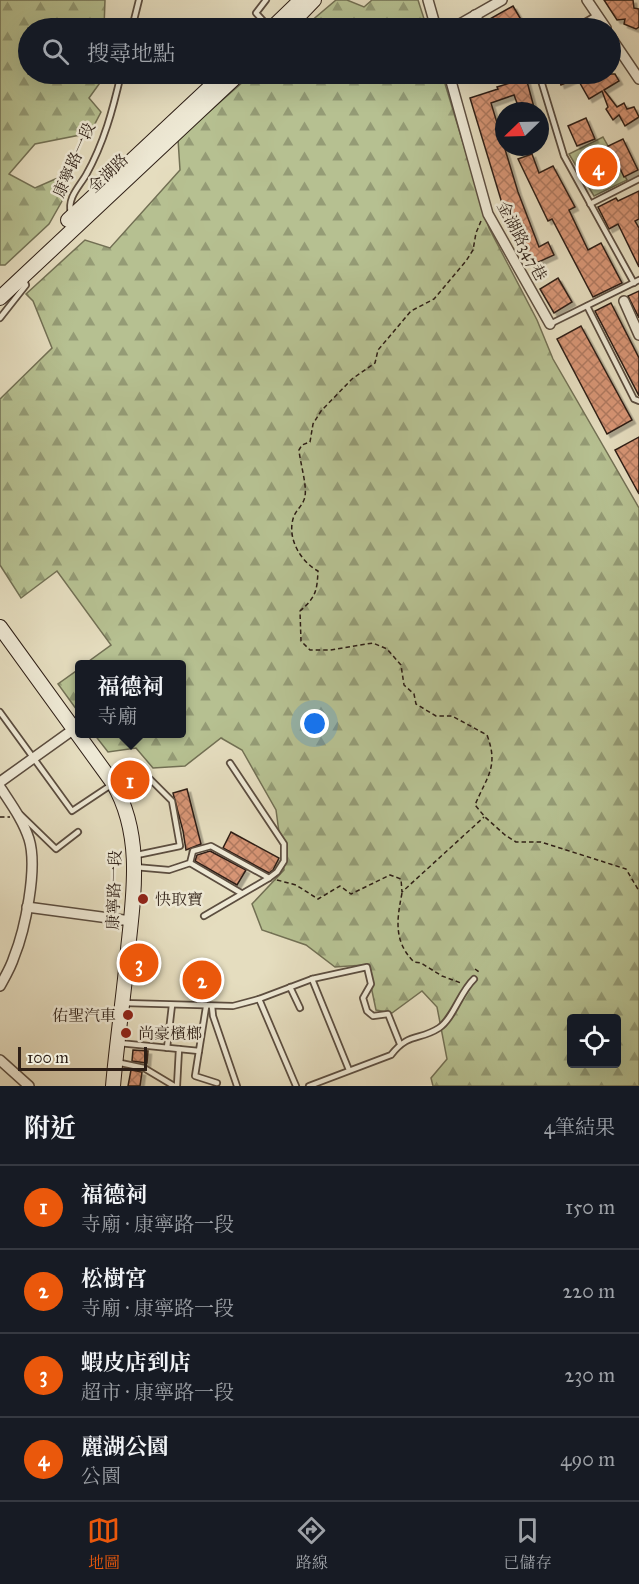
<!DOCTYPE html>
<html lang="zh-TW">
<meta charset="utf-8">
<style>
body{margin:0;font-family:"IM FELL Great Primer","Noto Serif TC",serif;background:#20242c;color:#f1f3f6}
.controls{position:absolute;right:18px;bottom:18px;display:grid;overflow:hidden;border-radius:6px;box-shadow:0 6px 24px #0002}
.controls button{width:54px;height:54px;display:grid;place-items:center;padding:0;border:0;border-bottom:2px solid #363941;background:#171b24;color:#f1f3f6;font:30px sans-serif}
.compass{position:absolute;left:495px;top:102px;width:54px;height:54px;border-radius:50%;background:#171b24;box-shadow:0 6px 24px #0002;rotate:247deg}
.scale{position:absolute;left:18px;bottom:15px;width:129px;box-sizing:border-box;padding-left:6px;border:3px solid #2e1f16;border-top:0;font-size:16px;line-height:21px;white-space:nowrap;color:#2e1f16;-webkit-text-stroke:4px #eee9d5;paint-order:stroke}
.you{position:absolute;left:315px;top:724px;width:21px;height:21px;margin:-15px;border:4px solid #fff;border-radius:50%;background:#1a73e8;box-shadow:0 0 0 9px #1a73e833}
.badge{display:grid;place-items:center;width:39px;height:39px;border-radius:50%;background:#ea580c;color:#fff;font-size:20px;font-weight:700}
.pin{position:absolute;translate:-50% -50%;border:3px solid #fff;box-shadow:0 2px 6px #0006}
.popup{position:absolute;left:75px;top:660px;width:111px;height:78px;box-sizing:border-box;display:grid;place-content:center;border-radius:6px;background:#171b24;filter:drop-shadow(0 2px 4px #0005);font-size:20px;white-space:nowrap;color:#9ea1a6}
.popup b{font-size:22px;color:#f1f3f6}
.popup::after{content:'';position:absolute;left:50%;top:100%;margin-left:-12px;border:12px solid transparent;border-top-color:#171b24}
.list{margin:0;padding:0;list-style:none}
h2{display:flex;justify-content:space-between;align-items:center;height:78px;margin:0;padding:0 24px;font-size:26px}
h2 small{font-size:20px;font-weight:400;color:#9ea1a6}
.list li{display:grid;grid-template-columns:39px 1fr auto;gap:18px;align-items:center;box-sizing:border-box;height:84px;padding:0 24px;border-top:2px solid #363941}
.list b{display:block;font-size:22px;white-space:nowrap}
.list p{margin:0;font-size:20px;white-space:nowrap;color:#9ea1a6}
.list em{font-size:20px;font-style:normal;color:#9ea1a6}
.icon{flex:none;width:33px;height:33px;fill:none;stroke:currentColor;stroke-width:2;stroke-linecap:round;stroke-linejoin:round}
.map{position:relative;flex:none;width:639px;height:1086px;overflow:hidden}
.search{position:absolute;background:#171b24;box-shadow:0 6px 24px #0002;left:18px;right:18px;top:18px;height:66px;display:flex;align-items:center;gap:15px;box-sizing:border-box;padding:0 21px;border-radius:33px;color:#9ea1a6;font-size:22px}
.sheet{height:414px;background:#171b24}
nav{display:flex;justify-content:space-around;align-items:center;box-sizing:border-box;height:84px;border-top:2px solid #363941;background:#171b24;font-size:16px;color:#9ea1a6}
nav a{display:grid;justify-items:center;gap:3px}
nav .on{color:#ea580c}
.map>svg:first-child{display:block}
</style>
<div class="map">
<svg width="639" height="1086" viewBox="0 0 639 1086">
<defs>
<pattern id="forest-firs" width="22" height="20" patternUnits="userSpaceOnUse" patternTransform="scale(1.5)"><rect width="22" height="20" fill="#b6c091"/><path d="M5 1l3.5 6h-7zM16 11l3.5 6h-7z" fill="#949b75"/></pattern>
<pattern id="building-cross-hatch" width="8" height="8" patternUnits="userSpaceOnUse" patternTransform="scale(1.5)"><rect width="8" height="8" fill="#d79575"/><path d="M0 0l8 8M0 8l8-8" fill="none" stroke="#af795f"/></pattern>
<filter id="shadow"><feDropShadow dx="3.5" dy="3.5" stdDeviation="0" flood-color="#0004"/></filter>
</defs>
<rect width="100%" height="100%" fill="#e5ddbf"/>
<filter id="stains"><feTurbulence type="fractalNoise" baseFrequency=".00333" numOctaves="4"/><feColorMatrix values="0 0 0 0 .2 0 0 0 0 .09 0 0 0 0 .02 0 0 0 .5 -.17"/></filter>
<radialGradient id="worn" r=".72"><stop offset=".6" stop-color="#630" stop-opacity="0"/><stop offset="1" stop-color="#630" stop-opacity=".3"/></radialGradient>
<polygon fill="#b6c091" stroke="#727054" stroke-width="1.5" points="603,137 627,180 594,196 569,154"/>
<g fill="url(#forest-firs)" stroke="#727054" stroke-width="1.5" fill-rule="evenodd">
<polygon points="0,0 105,0 104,28 28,28 28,74 103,74 102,80 89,98 101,112 90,133 35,144 9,174 35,188 60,177 70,187 49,224 5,265 0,265"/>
<polygon points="336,0 347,0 364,7 372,0 418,0 427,28 303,28"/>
<path d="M252,74h190l47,154 48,92 16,39 86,149v578h-206l-2,-8 16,-19 -10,-52 -15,-16 -30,22 -16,-3 -9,-43 -3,-2 -29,2 -29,-22 -44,-15 -10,-26 32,-34 -8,-60 -34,-60 -21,-12 -36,28 -32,2 -17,-20 -28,4 -14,-18h87v-70h-96l26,-19 -54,-74 -36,27 -21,-33v-166l52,-51 -19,-47 -7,-7 59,-54 25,8 70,-78 -2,-31zM572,1018h44v46h-44z"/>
<polygon points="79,669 79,713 58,684"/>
</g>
<g fill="url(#building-cross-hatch)" stroke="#2e1f16" stroke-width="1.5" filter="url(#shadow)">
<polygon points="604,0 633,0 634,8 639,9 639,27 636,29 624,24 625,19 617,20"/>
<polygon points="513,6 526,28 493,28 488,20"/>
<polygon points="510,74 525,74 535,111 520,111 514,95 491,103 518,192 539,247 548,242 554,255 532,265 524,248 520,249 501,200 470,98 498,89 497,87 513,82"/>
<polygon points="557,74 590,74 592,81 605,74 615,74 619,81 604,90 617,107 624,103 627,109 634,107 639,117 625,126 619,115 613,120 606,109 608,107 602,91 589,99 577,78 561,85"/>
<polygon points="586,118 595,139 577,146 568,126"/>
<polygon points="623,139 638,170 624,177 615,158 612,159 606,147"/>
<polygon points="532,154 539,173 553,166 575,207 569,210 588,250 601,243 622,283 593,297 552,219 548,221 518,159"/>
<polygon points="639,191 639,219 635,221 639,228 639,267 618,224 609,229 598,207 616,198 618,201"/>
<polygon points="558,278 572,302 554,313 540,289"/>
<polygon points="639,291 639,318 628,296"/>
<polygon points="611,303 639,358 639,396 595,311"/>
<polygon points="581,326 632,420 607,434 557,339"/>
<polygon points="639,437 639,494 615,450"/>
<polygon points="187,789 201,844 186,850 183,831 173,793"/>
<polygon points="231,832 279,858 273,870 269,873 223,848"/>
<polygon points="210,851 246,870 237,885 195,861 197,855"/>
<polygon points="209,972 210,986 196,987 194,974"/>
<polygon points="133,1050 148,1051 147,1063 132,1061"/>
<polygon points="131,1070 142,1072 140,1086 128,1086"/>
</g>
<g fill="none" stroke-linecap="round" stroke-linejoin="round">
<defs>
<g id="lane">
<polyline points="266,0 256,13 269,27"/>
<polyline points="132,28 139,0"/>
<polyline points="575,28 597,15"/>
<polyline points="539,74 564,156 634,283"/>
<polyline points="590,204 639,179"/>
<path d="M71,213c-4,-15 8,-26 15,-38 18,-32 27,-66 35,-101"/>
<polyline points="587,306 634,399 639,401"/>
<polyline points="0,318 26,285 24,280"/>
<polyline points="550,324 639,280"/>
<polyline points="0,712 72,811 111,785"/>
<polyline points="121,793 129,785 150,779 172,801 180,846 137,855"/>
<polyline points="21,815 56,849 78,832"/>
<polyline points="190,863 241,893"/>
<polyline points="135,867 169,870 190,863 193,851 211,846 269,878"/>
<polyline points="204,916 269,878 277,872 284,861 284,844 230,763"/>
<polyline points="312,979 349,1070"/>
<polyline points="290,987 300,1008"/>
<polyline points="259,999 296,1086"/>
<polyline points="124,1003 233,1006 259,999 312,979 367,967 371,984 363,998 367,1011 373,1016 388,1014 400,1044"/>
<polyline points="212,1006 213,1016 237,1086"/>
<polyline points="206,1007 195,1076 217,1083"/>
<polyline points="119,1043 199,1051"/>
<polyline points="167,1048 172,1005"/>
<polyline points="116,1062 144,1068 174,1086"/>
<polyline points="177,1086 179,1049"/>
<path d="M309,1086l82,-31c18,-23 28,-14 48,-27 14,-9 21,-36 35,-49"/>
</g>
<g id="street">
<polyline points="428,0 436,28"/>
<polyline points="587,0 606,28"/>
<polyline points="475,15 482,28"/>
<polyline points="453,28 502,0"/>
<polyline points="610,36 639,79"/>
<polyline points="449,74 488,214 550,324"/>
<polyline points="624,301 639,335"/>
<polyline points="0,782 74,729"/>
<path d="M0,787c11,17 23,33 29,52 9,29 -4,91 -15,118 -3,10 -9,20 -14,29"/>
<polyline points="27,907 131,921"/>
<polyline points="0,1060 29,1086"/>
</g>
<g id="secondary">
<polyline points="272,28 301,0"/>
<polyline points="287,28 314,0"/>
<polyline points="68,220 224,74"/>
<polyline points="0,298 239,74"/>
<path d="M0,627l113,156c30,51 21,110 15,166 -4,46 -11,91 -15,137"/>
</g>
</defs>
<use href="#lane" stroke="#5c4e40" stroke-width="8"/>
<use href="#street" stroke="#5c4e40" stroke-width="12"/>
<use href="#secondary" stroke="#2e1f16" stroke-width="16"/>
<g stroke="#2e1f16" stroke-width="1.5" stroke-dasharray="4.5 3" stroke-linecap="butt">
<path d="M481,221l-5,12 -3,17 -7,11 -32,38 -23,12 -33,39 -3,13 -23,16 -31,32 -8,13 -3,18 -8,3 -3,5c1,12 8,35 6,46 -1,8 -8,13 -11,20 -8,21 6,45 24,55 -1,20 -2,26 -18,40l1,30 9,9h20l43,-7 14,6 14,16 3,20 10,9 2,10 20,12h16l35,19c12,32 0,41 -12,70l10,12 20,18 11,7h25l85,27 13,22"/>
<polyline points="0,817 10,817"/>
<polyline points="277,880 296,885 318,899 340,886 351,894 390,875 401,879 402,892 484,817"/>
<path d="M402,893c-5,26 -9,48 12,69l7,1 21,13 19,7"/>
<polyline points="475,969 479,972 478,973"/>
</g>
<use href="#lane" stroke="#eee9d5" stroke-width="4.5"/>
<use href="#street" stroke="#eee9d5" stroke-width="9"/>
<use href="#secondary" stroke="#eee9d5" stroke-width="14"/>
</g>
<g fill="#8f2418" stroke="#eee9d5" stroke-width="2">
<circle cx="143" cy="899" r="6"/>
<circle cx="128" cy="1015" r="6"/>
<circle cx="126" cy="1033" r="6"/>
</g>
<g text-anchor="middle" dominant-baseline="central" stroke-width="5" stroke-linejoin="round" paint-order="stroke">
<g font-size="16" fill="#2e1f16" stroke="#eee9d5">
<text transform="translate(74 160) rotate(-66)">康寧路一段</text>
<text transform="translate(108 173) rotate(-43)">金湖路</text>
<text transform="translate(522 241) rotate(62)">金湖路347巷</text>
<text transform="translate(114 890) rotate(-88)">康寧路一段</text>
</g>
<g font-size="16" fill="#2e1f16" stroke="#eee9d5" text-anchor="start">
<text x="155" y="899">快取寶</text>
<text x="116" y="1015" text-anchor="end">佑聖汽車</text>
<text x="138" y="1033">尚豪檳榔</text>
</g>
</g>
<rect width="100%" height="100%" filter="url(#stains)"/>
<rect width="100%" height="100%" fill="url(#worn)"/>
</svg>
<div class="controls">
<button><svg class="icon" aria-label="locate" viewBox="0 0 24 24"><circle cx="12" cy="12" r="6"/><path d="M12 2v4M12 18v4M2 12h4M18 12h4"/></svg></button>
</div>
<svg class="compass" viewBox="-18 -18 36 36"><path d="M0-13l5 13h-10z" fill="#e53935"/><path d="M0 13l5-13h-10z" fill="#9ea1a6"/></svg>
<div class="scale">100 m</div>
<div class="you"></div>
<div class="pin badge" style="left:130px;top:780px">1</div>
<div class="popup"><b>福德祠</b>寺廟</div>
<div class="pin badge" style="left:202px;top:980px">2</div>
<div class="pin badge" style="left:139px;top:963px">3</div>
<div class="pin badge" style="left:598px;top:167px">4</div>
<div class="search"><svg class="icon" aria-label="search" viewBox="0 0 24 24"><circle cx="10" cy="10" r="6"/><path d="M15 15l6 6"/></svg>搜尋地點</div>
</div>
<section class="sheet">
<h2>附近<small>4筆結果</small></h2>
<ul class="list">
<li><span class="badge">1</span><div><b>福德祠</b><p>寺廟 · 康寧路一段</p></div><em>150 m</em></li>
<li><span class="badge">2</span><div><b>松樹宮</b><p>寺廟 · 康寧路一段</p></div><em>220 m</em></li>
<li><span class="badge">3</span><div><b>蝦皮店到店</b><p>超市 · 康寧路一段</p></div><em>230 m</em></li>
<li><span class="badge">4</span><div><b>麗湖公園</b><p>公園</p></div><em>490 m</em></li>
</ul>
</section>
<nav>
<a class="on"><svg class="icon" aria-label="map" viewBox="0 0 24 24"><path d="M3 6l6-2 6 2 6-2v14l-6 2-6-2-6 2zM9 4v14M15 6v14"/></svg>地圖</a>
<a><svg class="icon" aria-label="directions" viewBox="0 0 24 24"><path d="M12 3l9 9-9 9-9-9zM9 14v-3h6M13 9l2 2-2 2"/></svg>路線</a>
<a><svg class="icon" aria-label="saved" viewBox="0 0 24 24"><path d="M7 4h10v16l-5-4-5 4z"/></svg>已儲存</a>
</nav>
